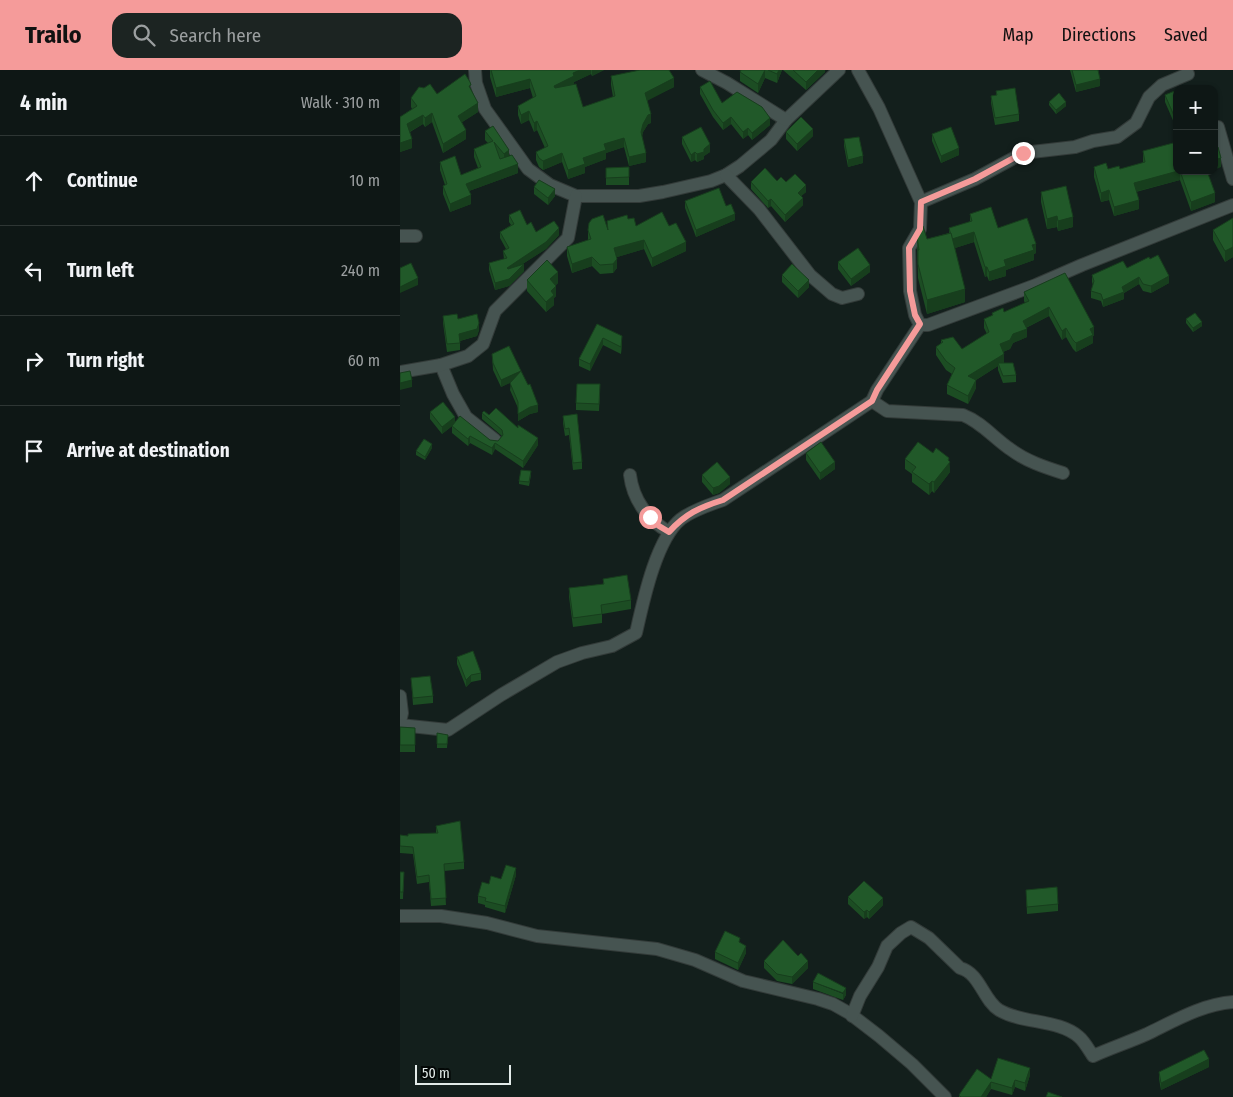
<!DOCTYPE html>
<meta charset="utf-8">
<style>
body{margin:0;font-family:"Fira Sans Condensed",sans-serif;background:#1c2422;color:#f1f3f6}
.controls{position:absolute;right:15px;top:15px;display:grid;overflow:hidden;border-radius:10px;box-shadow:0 1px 4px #0004}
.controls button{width:45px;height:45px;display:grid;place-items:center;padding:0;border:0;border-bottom:1px solid #2e3634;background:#0e1715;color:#f1f3f6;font:25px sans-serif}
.scale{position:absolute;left:15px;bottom:12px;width:96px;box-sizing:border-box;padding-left:5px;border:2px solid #e3ebe9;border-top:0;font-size:14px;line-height:18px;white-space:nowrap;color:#e3ebe9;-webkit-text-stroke:4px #040807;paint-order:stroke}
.stop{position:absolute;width:15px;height:15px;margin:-11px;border:4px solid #f59b9a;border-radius:50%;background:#fff}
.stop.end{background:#f59b9a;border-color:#fff;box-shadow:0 1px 5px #0008}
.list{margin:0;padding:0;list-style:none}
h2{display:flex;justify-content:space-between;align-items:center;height:65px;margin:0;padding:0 20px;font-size:21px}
h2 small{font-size:16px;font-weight:400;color:#9b9fa0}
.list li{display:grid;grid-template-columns:32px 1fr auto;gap:15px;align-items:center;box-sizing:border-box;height:90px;padding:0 20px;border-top:1px solid #2e3634}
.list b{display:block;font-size:19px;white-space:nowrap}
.list em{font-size:16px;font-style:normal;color:#9b9fa0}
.icon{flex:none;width:28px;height:28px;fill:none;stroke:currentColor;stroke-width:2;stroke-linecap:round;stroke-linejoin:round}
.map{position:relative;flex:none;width:833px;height:1027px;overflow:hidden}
header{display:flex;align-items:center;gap:30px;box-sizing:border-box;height:70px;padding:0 25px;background:#f59b9a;color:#111}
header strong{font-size:24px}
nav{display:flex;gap:28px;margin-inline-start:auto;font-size:18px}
.search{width:350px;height:45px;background:#1c2422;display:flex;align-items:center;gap:12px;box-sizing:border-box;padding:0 18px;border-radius:15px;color:#9b9fa0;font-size:19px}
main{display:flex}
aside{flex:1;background:#0e1715}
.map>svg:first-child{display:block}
</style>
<header>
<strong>Trailo</strong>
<div class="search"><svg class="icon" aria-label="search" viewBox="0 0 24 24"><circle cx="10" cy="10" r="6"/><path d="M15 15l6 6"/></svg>Search here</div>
<nav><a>Map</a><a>Directions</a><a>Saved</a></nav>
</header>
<main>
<aside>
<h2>4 min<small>Walk · 310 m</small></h2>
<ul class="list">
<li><svg class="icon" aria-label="ahead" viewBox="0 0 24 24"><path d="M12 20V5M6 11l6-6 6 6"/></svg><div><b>Continue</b></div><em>10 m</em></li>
<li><svg class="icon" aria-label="left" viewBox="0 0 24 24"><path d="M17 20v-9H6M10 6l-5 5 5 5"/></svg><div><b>Turn left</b></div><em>240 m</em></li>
<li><svg class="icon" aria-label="right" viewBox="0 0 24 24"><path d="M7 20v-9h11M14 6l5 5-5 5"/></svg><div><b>Turn right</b></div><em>60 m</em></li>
<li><svg class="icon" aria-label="arrive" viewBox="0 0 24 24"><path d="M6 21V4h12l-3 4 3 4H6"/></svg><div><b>Arrive at destination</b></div></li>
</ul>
</aside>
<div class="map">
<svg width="833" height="1027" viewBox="0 0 833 1027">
<rect width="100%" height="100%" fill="#131f1c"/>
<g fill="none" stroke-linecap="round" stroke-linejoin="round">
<defs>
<g id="minor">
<polyline points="75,0 76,13 85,39 128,99 150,115 176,126 239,126 263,122 311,111 326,105 340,96 371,70 386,50 439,0"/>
<polyline points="302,0 327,13 386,50"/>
<polyline points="458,0 479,38 521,132 520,159 509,178 510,221 515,245 520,255"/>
<polyline points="818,57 833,109"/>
<polyline points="326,105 359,139 410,205 432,224 442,228 458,224"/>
<polyline points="521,132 575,109 623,83 675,77 693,71 717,67 736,53 749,27 762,15 788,4"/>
<polyline points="0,166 16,166"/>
<polyline points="520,255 528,255 636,215 682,195 833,135"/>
<polyline points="41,295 53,324 66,347 95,370"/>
<polyline points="0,302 41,295 68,286 83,274 95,241 168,168 176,126"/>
<path d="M472,331l15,10 76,4c18,7 31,23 47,34 16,12 34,18 53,24"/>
<path d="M230,405c3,25 18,45 39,57"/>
<polyline points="0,626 2,643 0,652"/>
<path d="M0,655l48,5 53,-35 56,-33 25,-9 30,-7 24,-13c7,-31 20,-94 45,-114 12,-9 28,-14 42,-19l149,-99 5,-11 43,-65"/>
<polyline points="0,846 41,846 87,853 137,866 257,879 295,890 343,911 418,929 433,934 449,943 479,966 512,994 545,1027"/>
<path d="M452,946l8,-20 18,-29 9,-21 14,-13 10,-6 18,11 31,30c20,5 23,32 39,42 23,14 60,9 80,27 5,4 10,13 14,19 18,-8 36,-14 54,-22 27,-13 56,-30 86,-32"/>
</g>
</defs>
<use href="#minor" stroke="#333b39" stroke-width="14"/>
<use href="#minor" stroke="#465451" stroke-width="12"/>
</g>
<g fill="#1c4d23">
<polygon points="90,0 204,0 192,6 191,4 174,12 174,14 183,37 213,27 211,15 211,6 274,17 247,30 251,53 248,54 243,62 242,66 246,92 229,96 224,77 206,83 206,89 185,97 185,103 168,109 162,92 143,100 139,97 136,90 136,82 145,78 137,60 134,62 129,50 121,54 118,45 118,36 133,28 130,18 96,27 90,7"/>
<polygon points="341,0 382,0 377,13 365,8 358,23 340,11 340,2"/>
<polygon points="383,0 425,0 425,2 406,20"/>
<polygon points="670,0 698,0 700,16 676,22"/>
<polygon points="300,17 322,33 370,55 352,70 348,65 343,69 331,54 323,60 313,47 300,24"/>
<polygon points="71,20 78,42 62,52 66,69 43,83 32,52 25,57 23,54 10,62 12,78 0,82 0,47 12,39 11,37 11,28"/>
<polygon points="777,20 777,54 775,55 765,32 765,25"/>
<polygon points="596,21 619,44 619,51 595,55 591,33 591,26 596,25"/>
<polygon points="649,32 666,36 656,44 649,35"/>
<polygon points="85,61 109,86 118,103 69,121 71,134 50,142 43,124 43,116 45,115 40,100 40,92 61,105 78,98 74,87 74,79 88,73 85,70"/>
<polygon points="386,62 413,66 397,81 386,69"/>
<polygon points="532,64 559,85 541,93 532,71"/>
<polygon points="282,67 310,82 304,86 304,89 297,92 295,90 291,92 282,74"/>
<polygon points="444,69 463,93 448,97 444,76"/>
<polygon points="743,81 808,103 815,132 791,141 780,110 736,122 739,139 714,146 709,130 701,132 694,107 694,97 708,99 720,99 743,93"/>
<polygon points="229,97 229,115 206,115 206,98"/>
<polygon points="377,111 386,112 406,122 401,126 403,135 385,152 371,136 368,138 351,119 351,112"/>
<polygon points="134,117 155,126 148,135 134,124"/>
<polygon points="641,122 673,157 658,161 657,157 647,159 641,132"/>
<polygon points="285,131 326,136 335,150 296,167 285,138"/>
<polygon points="570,144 598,158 636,183 634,184 634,190 606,200 606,206 589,211 587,206 585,207 574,172 555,178 565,232 527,244 518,208 517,166 527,169 549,163 549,158 570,152"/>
<polygon points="109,145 127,155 136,162 159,165 146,179 121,195 124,201 109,216 95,220 89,200 89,193 104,189 103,181 106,179 100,168 100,162 111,155 109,152"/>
<polygon points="833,148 833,187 825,192 813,170 813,160"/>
<polygon points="228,149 236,156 269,156 286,181 252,197 244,179 217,187 217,198 213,203 200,204 192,196 172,203 167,186 167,177 188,170 188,160 207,159"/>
<polygon points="750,189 769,213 751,223 743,221 739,214 724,223 724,229 703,237 701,231 691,228 691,221 693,215 692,212 692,205 727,198"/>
<polygon points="438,192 470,202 451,216 438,199"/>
<polygon points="382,205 409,217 398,228 382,212"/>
<polygon points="127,210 158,213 156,215 156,226 154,228 154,235 146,242 127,221"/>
<polygon points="624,222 694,266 693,266 693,273 676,282 673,279 666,267 662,270 649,246 626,258 627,267 613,273 610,279 603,282 604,293 616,305 616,312 603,313 598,300 598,296 576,310 576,318 568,334 547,324 547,315 552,304 546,300 536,285 536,277 541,273 541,270 562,279 587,264 584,258 584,249 592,246 592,243 604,242 625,233 624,231"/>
<polygon points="43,246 58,249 79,260 77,266 60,271 60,280 47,282 43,253"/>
<polygon points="786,249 802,256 793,262 786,253"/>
<polygon points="197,254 222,273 221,284 203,275 190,301 179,296 179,289"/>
<polygon points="92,284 138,342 130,344 118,351 118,338 110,320 111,312 101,317 93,300"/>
<polygon points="200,321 199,341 176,340 176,333"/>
<polygon points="30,342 55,353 90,370 98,371 102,366 82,349 82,343 118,358 138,375 123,398 95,379 92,385 70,373 68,376 52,363 52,356 42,364 30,349"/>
<polygon points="177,344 182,392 182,399 173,400 169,365 165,366 163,353 163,346"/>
<polygon points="32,378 25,390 16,385 16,381"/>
<polygon points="406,383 435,399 420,410 406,390"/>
<polygon points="533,383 549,391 550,402 534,423 532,421 529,425 512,412 512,404 505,399 505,389"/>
<polygon points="131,405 129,416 119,414 119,411"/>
<polygon points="302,405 330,414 319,423 313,425 302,412"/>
<polygon points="203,509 231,530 231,539 202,544 202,553 173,557 169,527 169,518 203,514"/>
<polygon points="57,587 81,603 81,610 71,612 66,617 57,594"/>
<polygon points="11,608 33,626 33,633 13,635"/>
<polygon points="0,657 15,658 15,682 0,682"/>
<polygon points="37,663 48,665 47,678 37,678"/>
<polygon points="36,756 64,792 64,799 44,801 46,835 31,836 29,812 17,814 13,784 0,783 0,765 8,766 36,763"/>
<polygon points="0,802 4,802 3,829 0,829"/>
<polygon points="116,805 105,843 85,837 85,835 78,833 78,826 89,814 101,809"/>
<polygon points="626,820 658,834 658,841 627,844"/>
<polygon points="448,827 483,835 469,849 467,847 464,849 448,834"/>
<polygon points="340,873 346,883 338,900 315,889 315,882"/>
<polygon points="364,891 408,898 392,914 377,911 364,898"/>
<polygon points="413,912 446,925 443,930 413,919"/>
<polygon points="809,997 761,1020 759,1009 759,1002"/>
<polygon points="630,1005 625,1021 615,1017 612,1025 591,1019 586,1027 559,1027 559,1025 591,1009"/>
</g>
<g fill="#173e1d">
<polygon points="180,0 191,0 191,4 174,12 174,15 154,25 154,16 173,3"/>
<polygon points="192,0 204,0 192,6"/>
<polygon points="365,0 365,8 358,23 358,14"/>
<polygon points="379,0 382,0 377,13 377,4"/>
<polygon points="418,0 425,0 425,2 406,20 406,12"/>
<polygon points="274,8 274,17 245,32 245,23"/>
<polygon points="130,9 130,18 96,27 96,18"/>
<polygon points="700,9 700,16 676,22 676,15"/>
<polygon points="666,32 666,36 656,44 656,40"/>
<polygon points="78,33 78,42 58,55 58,46"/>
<polygon points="129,41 129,50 121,54 121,45"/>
<polygon points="32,43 32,52 25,57 25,48"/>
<polygon points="251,44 251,53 248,54 243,62 241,71 241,62 243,54 248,45"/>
<polygon points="23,45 23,54 7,63 7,54"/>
<polygon points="331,47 331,54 323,60 323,53"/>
<polygon points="777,47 777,54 775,55 775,48"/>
<polygon points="370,48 370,55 352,70 352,63"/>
<polygon points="137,51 137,60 134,62 134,53"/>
<polygon points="348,58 348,65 343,69 343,62"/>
<polygon points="413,59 413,66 397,81 397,74"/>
<polygon points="66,60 66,69 43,83 43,74"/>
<polygon points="224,68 224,77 206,83 206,89 185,97 185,103 168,109 168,100 183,88 204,74"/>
<polygon points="12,69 12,78 0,82 0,73"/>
<polygon points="310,74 310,82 304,86 304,89 297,92 297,84"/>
<polygon points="559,78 559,85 541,93 541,86"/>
<polygon points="109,80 109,88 104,92 104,84"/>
<polygon points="295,82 295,90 291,92 291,85"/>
<polygon points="162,83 162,92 143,100 143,91"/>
<polygon points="246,83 246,92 229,96 229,87"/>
<polygon points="463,86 463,93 448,97 448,90"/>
<polygon points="821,88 821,97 814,100 814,90"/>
<polygon points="118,94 118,103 66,122 66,114"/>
<polygon points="778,101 780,101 780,110 734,122 734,113"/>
<polygon points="406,115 406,122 398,129 398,123"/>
<polygon points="155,119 155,126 148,135 148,128"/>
<polygon points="709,120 709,130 701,132 701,123"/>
<polygon points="815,123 815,132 791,141 791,132"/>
<polygon points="71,125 71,134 50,142 50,134"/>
<polygon points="403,128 403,135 385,152 385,145"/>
<polygon points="371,129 371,136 368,138 368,131"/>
<polygon points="739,130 739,139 714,146 714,137"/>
<polygon points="335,144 335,150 296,167 296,160"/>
<polygon points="657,146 657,157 647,159 647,149"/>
<polygon points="673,147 673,157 658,161 658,151"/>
<polygon points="159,158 159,165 146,179 107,204 107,198"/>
<polygon points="574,162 574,172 552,179 552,169"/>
<polygon points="244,170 244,179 214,188 214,178"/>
<polygon points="286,172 286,181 252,197 252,188"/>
<polygon points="636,174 636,183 634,184 634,190 606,200 606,206 589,211 589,202 604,190"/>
<polygon points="833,177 833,187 825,192 825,181"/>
<polygon points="192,187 192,196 172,203 172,194"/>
<polygon points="217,189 217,198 213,203 213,194"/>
<polygon points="124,194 124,201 109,216 95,220 95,213"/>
<polygon points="470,195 470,202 451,216 451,209"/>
<polygon points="585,197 587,197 587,206 585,207"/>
<polygon points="158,202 158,213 150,220 150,209"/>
<polygon points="769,206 769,213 751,223 751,216"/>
<polygon points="739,207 739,214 724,223 724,229 703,237 703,230 722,217"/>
<polygon points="18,208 18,215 0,223 0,217"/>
<polygon points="409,210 409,217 398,228 398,221"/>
<polygon points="156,216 156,226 154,228 154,235 146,242 146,232 151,221"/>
<polygon points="565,219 565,232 527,244 527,230"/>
<polygon points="649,237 649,246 623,259 623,251"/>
<polygon points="802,252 802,256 793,262 793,258"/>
<polygon points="79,253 79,260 77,266 59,271 59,264"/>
<polygon points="694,257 694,266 693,266 693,273 676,282 676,273 690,259"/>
<polygon points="666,258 666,267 662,270 662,261"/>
<polygon points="627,259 627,267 613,273 610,279 600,283 600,274 613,264"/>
<polygon points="222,266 222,273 221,284 221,277"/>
<polygon points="203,268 203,275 190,301 190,294"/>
<polygon points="604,284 604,293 598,293 598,296 576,310 576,318 568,334 568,306"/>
<polygon points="121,301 121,308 101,317 101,310"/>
<polygon points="12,310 12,317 0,320 0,313"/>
<polygon points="138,335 138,342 130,344 118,351 118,344 130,337"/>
<polygon points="55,347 55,354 42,364 42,357"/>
<polygon points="70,366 70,373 68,376 68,369"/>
<polygon points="138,368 138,375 123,398 123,391"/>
<polygon points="95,373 95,379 92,385 92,378"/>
<polygon points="32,374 32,378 25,390 25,387"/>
<polygon points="549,388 550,402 534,423 534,412"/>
<polygon points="435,392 435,399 420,410 420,403"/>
<polygon points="330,407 330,414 319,423 313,425 313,418"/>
<polygon points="532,411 532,421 529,425 529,414"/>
<polygon points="71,605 71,612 66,617 66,610"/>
<polygon points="116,798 116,805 105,843 105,836"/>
<polygon points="483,828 483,835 469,849 469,842"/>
<polygon points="467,840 467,847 464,849 464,842"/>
<polygon points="346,876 346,883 338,900 338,893"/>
<polygon points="408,891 408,898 392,914 392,907"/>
<polygon points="446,918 446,925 443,930 443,923"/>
<polygon points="809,989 809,997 761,1020 761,1013"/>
<polygon points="630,998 630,1005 625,1021 625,1013"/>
<polygon points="615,1010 615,1017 612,1025 612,1018"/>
<polygon points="591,1012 591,1019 586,1027 581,1027"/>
</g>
<g fill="#215929" stroke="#173e1d">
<polygon points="91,0 180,0 173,3 174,6 154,16 155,18 176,14 183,37 215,26 211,6 240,0 269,0 274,8 245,23 251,44 248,45 243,54 241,62 246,83 229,87 224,68 204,74 206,80 183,88 185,94 168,100 162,83 143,91 139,88 136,82 148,76 137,51 134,53 129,41 121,45 118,36 136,26 130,9 96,18"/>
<polygon points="341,0 365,0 358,14 340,2"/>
<polygon points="368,0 379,0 377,4"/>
<polygon points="393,0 418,0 406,12"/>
<polygon points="672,0 698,0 700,9 676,15"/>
<polygon points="65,4 70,12 71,15 69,16 78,33 58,46 66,60 43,74 32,43 25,48 23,45 7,54 12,69 0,73 0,47 17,36 11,28 19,17 24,18 30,14 37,24"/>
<polygon points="310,11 322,33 337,22 362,37 370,48 352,63 348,58 343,62 331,47 323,53 313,40 300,17"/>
<polygon points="615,18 619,44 595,48 591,26 597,25 596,21"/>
<polygon points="777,20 777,47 775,48 765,25"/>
<polygon points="659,23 666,32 656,40 649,32"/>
<polygon points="401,47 413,59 397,74 386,62"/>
<polygon points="93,56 109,80 104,84 94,72 100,89 112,85 118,94 66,114 71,125 50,134 43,116 47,114 40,92 55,86 61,105 81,97 74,79 93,71 85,61"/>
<polygon points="301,57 310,74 304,79 304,82 297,84 295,82 291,85 282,67"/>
<polygon points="551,57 559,78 541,86 532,64"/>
<polygon points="459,67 463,86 448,90 444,69"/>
<polygon points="777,72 777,101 778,101 734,113 739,130 714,137 709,120 701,123 694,97 706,93 708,99 719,96 720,99 745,92 743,81"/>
<polygon points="818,77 821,88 814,90 814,79"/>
<polygon points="229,97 229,107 206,108 206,98"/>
<polygon points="365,98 377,111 381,107 386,112 395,104 406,115 398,123 403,128 385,145 371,129 368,131 351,112"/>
<polygon points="780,101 807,101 815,123 791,132"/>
<polygon points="139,110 155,119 148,128 134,117"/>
<polygon points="666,116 673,147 658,151 657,146 647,149 641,122"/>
<polygon points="319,118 326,136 331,134 335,144 296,160 285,131"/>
<polygon points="591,137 598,158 627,148 636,174 632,175 634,180 604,190 606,196 589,202 587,197 585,197 574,162 552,169 549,158 572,151 570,144"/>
<polygon points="120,140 127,155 131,152 136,162 154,151 159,158 146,172 107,198 108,199 124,194 109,209 95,213 89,193 107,188 103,181 109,178 100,162 114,154 109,145"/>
<polygon points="262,142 269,156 276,153 286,172 252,188 244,170 214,178 217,189 213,194 200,195 192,187 172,194 167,177 191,169 188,160 189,153 192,149 203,145 208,160 207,151 227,145 228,149 234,148 236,156"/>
<polygon points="833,148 833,177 825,181 813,160"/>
<polygon points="523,156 527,169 551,163 565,219 527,230 518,194 518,180 519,180 517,166"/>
<polygon points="458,178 470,195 451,209 438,192"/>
<polygon points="758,185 769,206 751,216 743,214 739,207 722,217 724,222 703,230 701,224 691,221 694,211 692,205 723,191 727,198 749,187 750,189"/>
<polygon points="147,190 158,202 150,209 156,216 151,221 154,225 146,232 127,210"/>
<polygon points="11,193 18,208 0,217 0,198"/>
<polygon points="392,194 409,210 398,221 382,205"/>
<polygon points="665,203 694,257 690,259 693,265 676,273 673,270 666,258 662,261 649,237 623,251 627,259 613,264 610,270 600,274 604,284 568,306 576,310 568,326 547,315 555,298 546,291 536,277 543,272 541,270 553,267 562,279 589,262 584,249 593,245 592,243 603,238 604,242 629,231 624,222"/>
<polygon points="795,243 802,252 793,258 786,249"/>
<polygon points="57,244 58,249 77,244 79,253 77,259 59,264 60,273 47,274 43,246"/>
<polygon points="197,254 222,266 221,277 203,268 190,294 179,289"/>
<polygon points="109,276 121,301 101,310 93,293 92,284"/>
<polygon points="598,293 613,293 616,305 603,306"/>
<polygon points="10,301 12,310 0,313 0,303"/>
<polygon points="121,301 128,315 130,314 138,335 130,337 118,344 118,332 110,313"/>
<polygon points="177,314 200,314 199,334 176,333"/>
<polygon points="43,332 55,347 42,357 30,342"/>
<polygon points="96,338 118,358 118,355 138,368 123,391 95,373 92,378 70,366 68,369 52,356 60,346 90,370 98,371 103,365 102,360 82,343 84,341 89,345"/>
<polygon points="177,344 182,392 173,393 169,358 165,359 163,346"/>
<polygon points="24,369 32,374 25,387 16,381"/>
<polygon points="421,372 435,392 420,403 406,383"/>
<polygon points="518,372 533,383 536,378 549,388 548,390 550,392 534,412 532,411 529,414 512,402 516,397 505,389"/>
<polygon points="317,392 330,407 319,416 313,418 302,405"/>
<polygon points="121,400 131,401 129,412 119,411"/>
<polygon points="227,505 231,530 201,535 202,544 173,548 169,518 204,514 203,509"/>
<polygon points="73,581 81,603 71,605 66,610 57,587"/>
<polygon points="30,606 33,626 13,628 11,608"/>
<polygon points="0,657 15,658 15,675 0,675"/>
<polygon points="37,663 48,665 47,674 37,674"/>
<polygon points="60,751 64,792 44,794 46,828 31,829 29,805 17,807 13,777 0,776 0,765 8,766 8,764 38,763 36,756"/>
<polygon points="106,795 116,798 105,836 85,831 86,828 78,826 82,812 89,814 91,806 101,809"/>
<polygon points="0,802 4,802 3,822 0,822"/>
<polygon points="464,811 483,828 469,842 467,840 464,842 448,827"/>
<polygon points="657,817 658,834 627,837 626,820"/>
<polygon points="325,861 340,868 339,872 346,876 338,893 315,882"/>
<polygon points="383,870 398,886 401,883 408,891 392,907 377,904 364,891"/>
<polygon points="418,903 446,918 443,923 413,912"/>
<polygon points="804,980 809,989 761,1013 759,1002"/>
<polygon points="598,988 630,998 625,1013 615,1010 612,1018 591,1012 581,1027 561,1027 559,1025 577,999 591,1009"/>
<polygon points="648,1022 662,1027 646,1027"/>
</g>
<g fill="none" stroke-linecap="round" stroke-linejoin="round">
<path stroke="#f59b9a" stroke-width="6" d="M250,447l9,9 10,6c16,-18 31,-25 54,-32l149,-99 5,-11 43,-66 -5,-9 -5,-24 -1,-43 11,-19 1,-27 54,-23 48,-26"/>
</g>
</svg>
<div class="controls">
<button>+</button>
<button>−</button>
</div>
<div class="scale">50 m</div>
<div class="stop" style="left:250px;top:447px"></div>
<div class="stop end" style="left:623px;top:83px"></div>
</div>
</main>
